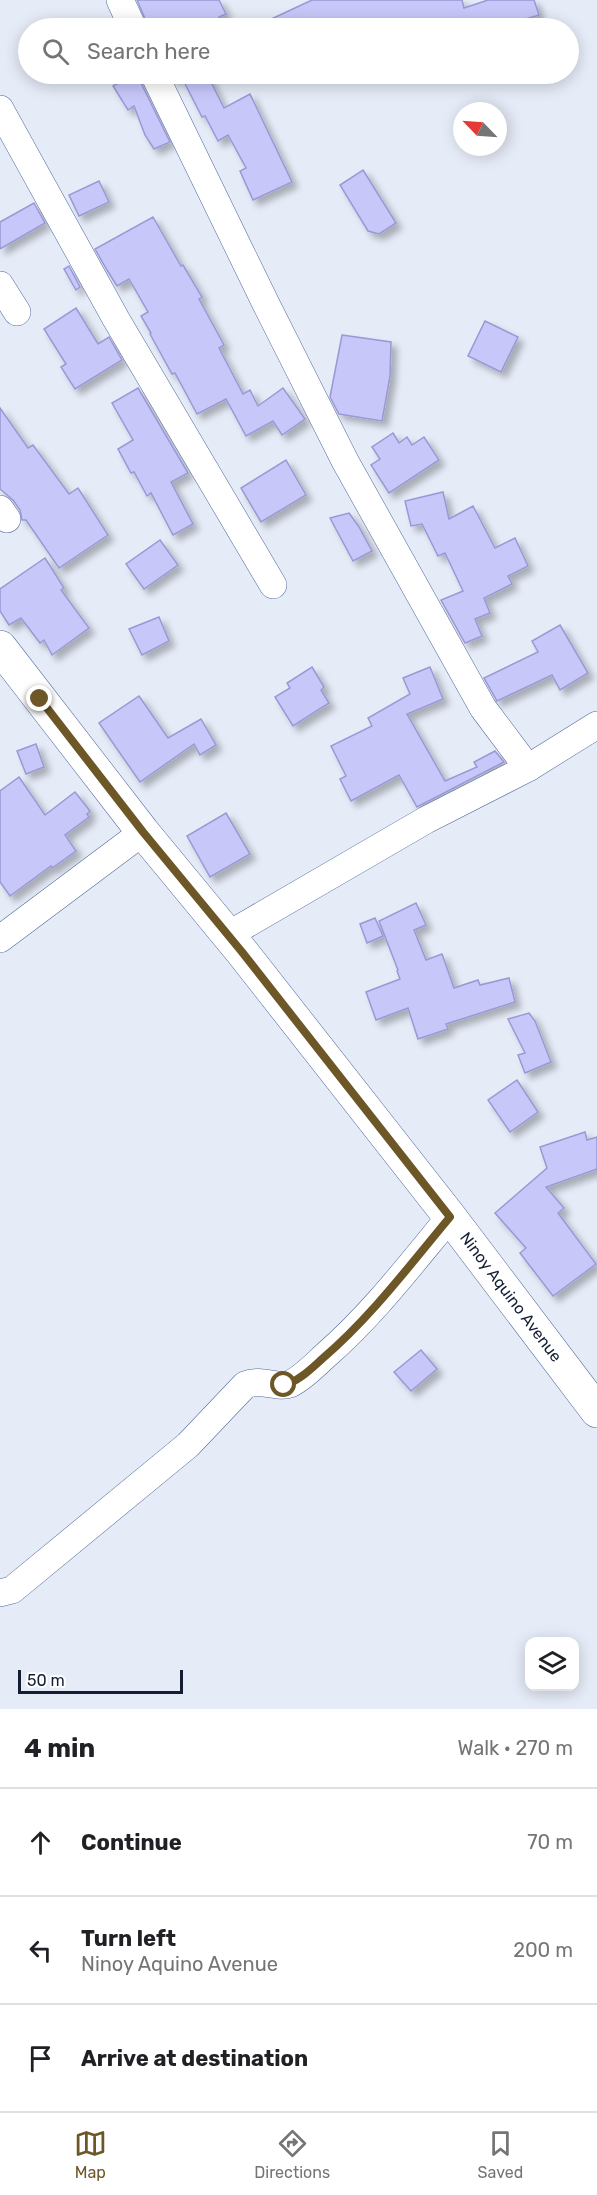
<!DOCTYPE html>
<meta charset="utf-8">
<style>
body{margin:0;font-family:Rubik,sans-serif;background:#f6f6f6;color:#202124}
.controls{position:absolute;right:18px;bottom:18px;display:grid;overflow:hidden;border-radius:12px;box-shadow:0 3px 15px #0003}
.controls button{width:54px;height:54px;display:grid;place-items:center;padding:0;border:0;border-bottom:2px solid #e0e0e0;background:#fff;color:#202124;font:30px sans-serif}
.compass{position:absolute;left:453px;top:102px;width:54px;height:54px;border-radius:50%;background:#fff;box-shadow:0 3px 15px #0003;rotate:295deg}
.scale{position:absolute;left:18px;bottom:15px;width:165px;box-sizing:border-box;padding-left:6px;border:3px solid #151f34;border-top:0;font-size:16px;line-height:21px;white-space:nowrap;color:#151f34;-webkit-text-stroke:4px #fff;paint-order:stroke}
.stop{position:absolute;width:18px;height:18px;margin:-14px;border:4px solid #6d5727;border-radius:50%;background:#fff}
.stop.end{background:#6d5727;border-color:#fff;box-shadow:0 2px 6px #0008}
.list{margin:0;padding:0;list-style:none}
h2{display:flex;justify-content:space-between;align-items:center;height:78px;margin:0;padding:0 24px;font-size:26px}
h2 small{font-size:20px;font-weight:400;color:#757577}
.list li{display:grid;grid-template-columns:39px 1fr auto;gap:18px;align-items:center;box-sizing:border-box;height:108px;padding:0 24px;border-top:2px solid #e0e0e0}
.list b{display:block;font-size:22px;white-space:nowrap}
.list p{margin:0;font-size:20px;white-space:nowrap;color:#757577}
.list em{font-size:20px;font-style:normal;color:#757577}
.icon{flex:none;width:33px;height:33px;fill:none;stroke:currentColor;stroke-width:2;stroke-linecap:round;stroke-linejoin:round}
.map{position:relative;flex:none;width:597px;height:1709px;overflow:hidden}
.search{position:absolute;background:#fff;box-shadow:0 3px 15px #0003;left:18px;right:18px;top:18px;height:66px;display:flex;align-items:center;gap:15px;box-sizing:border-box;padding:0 21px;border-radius:33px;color:#757577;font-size:22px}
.sheet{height:402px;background:#fff}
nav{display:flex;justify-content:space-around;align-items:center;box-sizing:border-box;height:84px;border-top:2px solid #e0e0e0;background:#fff;font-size:16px;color:#757577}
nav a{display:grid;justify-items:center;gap:3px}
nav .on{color:#6d5727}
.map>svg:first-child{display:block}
</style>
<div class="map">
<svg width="597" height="1709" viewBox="0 0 597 1709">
<defs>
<filter id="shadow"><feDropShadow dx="5.5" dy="5.5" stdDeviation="3" flood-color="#0004"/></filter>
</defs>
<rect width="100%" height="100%" fill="#e5ebf7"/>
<g fill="#c7c7fa" stroke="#9a98d5" stroke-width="1.5" filter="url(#shadow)">
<polygon points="137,0 219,0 226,14 219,17 224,28 149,28"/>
<polygon points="312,0 462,0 464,8 488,0 534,0 539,15 496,28 252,28"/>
<polygon points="134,74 138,74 140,81 170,142 154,149 145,135 134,106 128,110 113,86"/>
<polygon points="171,74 207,74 224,108 250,94 292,182 253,200 240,171 246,168 228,135 218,141 205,116 202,117 181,76 175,80"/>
<polygon points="363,170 396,223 379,234 368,231 340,185"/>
<polygon points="99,181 109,202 79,216 69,195"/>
<polygon points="34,203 45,223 0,249 0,222"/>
<polygon points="153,217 181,266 183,265 202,297 199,299 224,345 219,348 243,394 250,390 258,406 283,388 305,419 282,435 273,421 246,436 226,399 197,414 175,373 172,374 150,334 151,333 141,316 148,312 129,279 117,286 107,270 95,249"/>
<polygon points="69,266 80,287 76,290 64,269"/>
<polygon points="76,308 98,344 109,337 122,360 75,389 61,367 66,364 44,329"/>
<polygon points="485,321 518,337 501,372 468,356"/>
<polygon points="342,335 391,342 390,376 382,421 339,414 330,397"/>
<polygon points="138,388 188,473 171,482 193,524 173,535 151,493 147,496 134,472 131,473 118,449 133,440 112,403"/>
<polygon points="0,408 28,448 33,445 69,494 78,488 108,535 59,568 26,520 22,520 20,510 13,500 0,489"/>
<polygon points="393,433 399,443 407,437 412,445 424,437 439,460 389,493 371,465 380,459 372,447"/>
<polygon points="286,460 306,495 261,522 241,488"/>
<polygon points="443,492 449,519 473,506 495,548 515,538 528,566 508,576 512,584 484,598 490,613 475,619 482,636 465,643 441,600 463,591 445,553 438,556 422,524 411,526 405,501"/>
<polygon points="349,513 359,527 372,551 353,561 330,518"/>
<polygon points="160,540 178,565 144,589 126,564"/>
<polygon points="45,558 64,588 61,590 89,628 52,655 44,640 40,643 21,618 9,625 0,611 0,589"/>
<polygon points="159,617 169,641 142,655 129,629"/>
<polygon points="560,625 588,673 560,690 552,675 497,701 484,678 538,652 532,641"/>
<polygon points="312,667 324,687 321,690 329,703 293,726 275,697 290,688 287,683"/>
<polygon points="430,667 443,699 407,714 445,781 477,767 474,762 495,751 504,762 417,807 399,775 351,801 340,779 346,776 331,746 372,726 368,718 410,694 403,678"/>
<polygon points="139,696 168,738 201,719 216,745 200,755 194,744 140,782 99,723"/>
<polygon points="36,744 44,767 26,774 17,751"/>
<polygon points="19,777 45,815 75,792 90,811 87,814 89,817 65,835 76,851 52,868 51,866 10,896 0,882 0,791"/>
<polygon points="226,813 250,854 210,877 187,836"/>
<polygon points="416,903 426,925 414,930 426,960 442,954 454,988 478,980 480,985 509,978 515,1002 446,1024 448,1029 418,1039 408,1008 376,1020 366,992 400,979 397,971 398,970 379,921"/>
<polygon points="375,918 383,936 367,943 360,924"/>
<polygon points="529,1013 535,1021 551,1062 525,1073 518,1055 525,1053 508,1019"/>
<polygon points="517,1080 538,1112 510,1132 488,1100"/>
<polygon points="585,1132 587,1140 597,1137 597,1169 546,1187 564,1208 558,1213 596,1264 553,1296 520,1253 526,1248 495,1213 547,1168 540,1147"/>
<polygon points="421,1350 437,1369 411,1391 394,1372"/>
</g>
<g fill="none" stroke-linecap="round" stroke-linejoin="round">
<defs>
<g id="minor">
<polyline points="120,0 133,28"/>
<polyline points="154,74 266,304 345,461 483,708 528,768"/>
<polyline points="0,109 116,319 273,585"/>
<polyline points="0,285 17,312"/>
<polyline points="0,509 7,519"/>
<polyline points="228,935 426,820 528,768 597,725"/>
<polyline points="0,939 143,832"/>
<path d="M0,1593l12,-3 176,-145 57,-60c17,-7 32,4 45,-1 13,-6 26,-20 36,-29 47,-41 84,-90 124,-138"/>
</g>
<polyline id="major" points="0,647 143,832 242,952 450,1217 597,1411"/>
</defs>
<use href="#minor" stroke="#526a9e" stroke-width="28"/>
<use href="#major" stroke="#526a9e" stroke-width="34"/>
<use href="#minor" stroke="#fff" stroke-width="27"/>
<use href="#major" stroke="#fff" stroke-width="33"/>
</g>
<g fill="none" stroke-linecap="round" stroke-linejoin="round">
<path stroke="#6d5727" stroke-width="8" d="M40,699l103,133 99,120 208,265c-41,49 -79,100 -128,142 -10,9 -24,23 -38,26"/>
</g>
<g text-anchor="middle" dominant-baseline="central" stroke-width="4.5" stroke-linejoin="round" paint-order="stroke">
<g font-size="16" fill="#151f34" stroke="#fff">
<text transform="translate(511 1297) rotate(53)">Ninoy Aquino Avenue</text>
</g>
</g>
</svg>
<div class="controls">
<button><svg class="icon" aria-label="layers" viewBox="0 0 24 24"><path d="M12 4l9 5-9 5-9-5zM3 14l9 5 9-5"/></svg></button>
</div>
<svg class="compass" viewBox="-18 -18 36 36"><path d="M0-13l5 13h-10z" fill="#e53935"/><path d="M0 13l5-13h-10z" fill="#757577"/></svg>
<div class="scale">50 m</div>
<div class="stop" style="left:284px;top:1385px"></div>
<div class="stop end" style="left:40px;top:699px"></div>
<div class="search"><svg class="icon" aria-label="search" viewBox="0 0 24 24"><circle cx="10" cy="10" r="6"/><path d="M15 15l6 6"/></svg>Search here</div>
</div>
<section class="sheet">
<h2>4 min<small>Walk · 270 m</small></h2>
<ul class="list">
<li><svg class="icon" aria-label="ahead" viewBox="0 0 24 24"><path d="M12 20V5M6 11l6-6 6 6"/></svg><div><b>Continue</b></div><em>70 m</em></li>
<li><svg class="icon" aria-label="left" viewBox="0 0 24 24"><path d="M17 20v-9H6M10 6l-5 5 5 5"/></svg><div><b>Turn left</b><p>Ninoy Aquino Avenue</p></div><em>200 m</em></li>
<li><svg class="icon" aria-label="arrive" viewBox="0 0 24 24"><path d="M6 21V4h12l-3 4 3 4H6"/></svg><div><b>Arrive at destination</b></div></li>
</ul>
</section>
<nav>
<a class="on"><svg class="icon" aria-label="map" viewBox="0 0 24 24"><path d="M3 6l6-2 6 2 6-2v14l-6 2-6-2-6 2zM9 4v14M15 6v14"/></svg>Map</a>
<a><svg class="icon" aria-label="directions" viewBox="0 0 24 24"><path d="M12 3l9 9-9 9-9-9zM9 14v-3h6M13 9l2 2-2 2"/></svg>Directions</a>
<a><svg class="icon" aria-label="saved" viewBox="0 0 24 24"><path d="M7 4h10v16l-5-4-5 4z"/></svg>Saved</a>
</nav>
